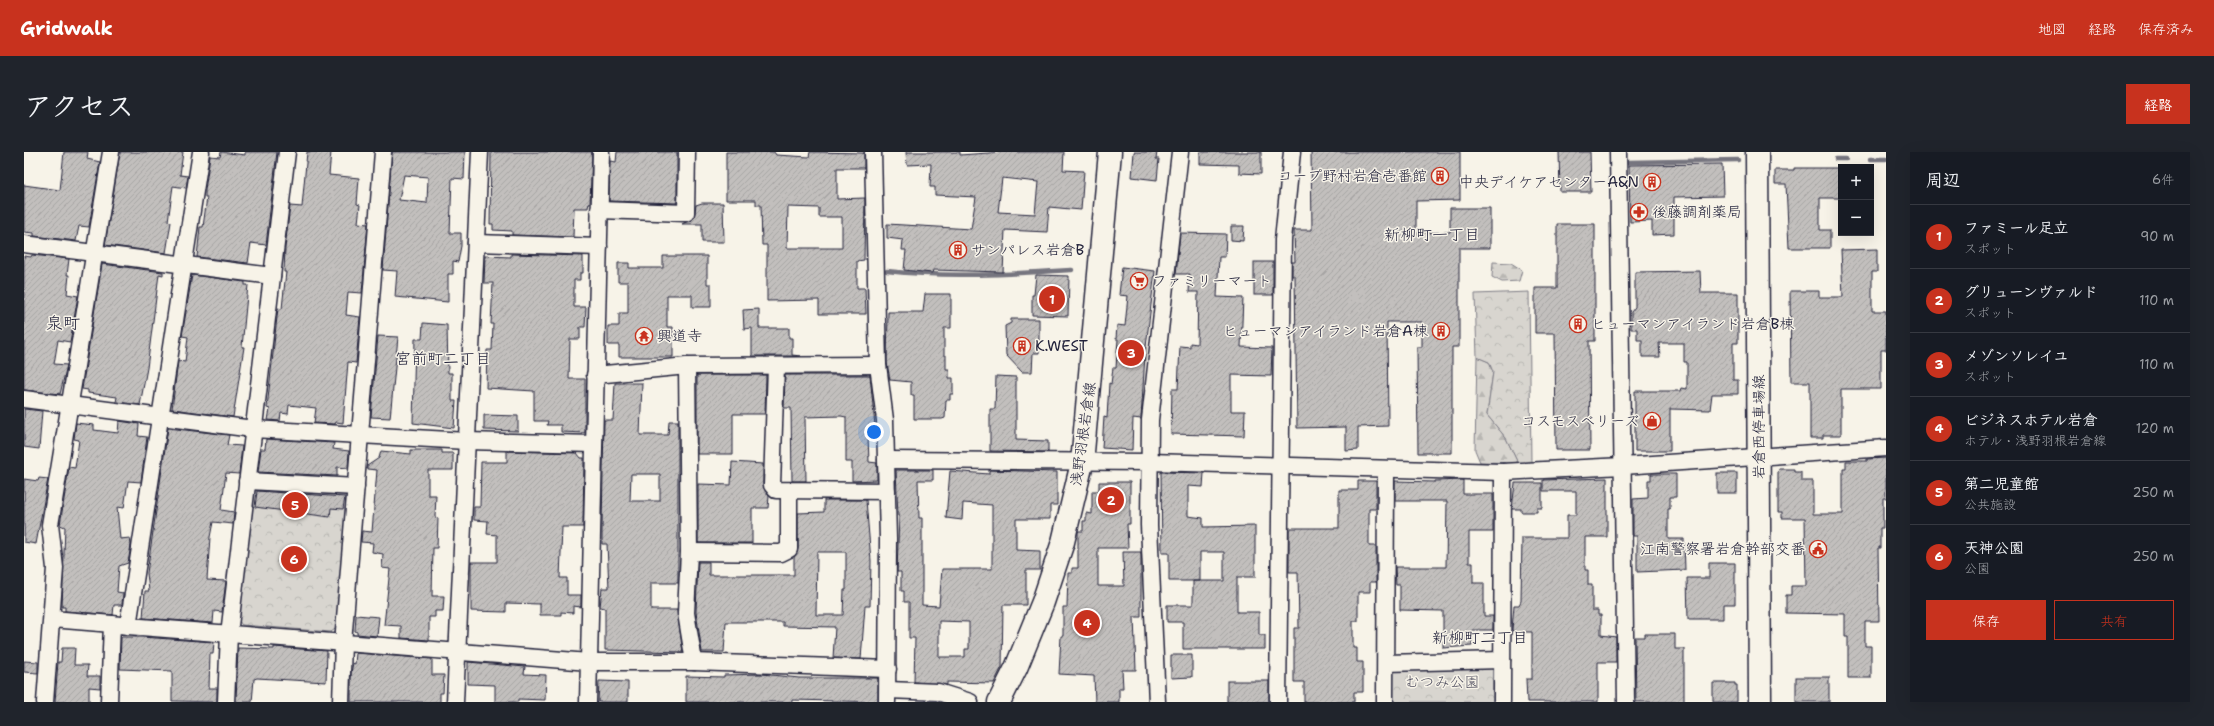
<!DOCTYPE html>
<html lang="ja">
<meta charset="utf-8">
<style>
body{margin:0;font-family:"Shantell Sans","Klee One",sans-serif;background:#20242c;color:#f1f3f6}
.controls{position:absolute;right:12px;top:12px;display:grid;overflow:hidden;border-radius:0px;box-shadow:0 4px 16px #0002}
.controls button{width:36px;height:36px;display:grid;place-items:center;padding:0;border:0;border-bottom:1px solid #363941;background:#171b24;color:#f1f3f6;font:20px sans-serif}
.you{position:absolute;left:850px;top:280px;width:14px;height:14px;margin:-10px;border:3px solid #fff;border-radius:50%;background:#1a73e8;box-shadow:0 0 0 6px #1a73e833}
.badge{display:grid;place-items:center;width:26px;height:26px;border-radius:50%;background:#c8321e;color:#fff;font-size:13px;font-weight:700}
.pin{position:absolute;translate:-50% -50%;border:2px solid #fff;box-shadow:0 1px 4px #0006}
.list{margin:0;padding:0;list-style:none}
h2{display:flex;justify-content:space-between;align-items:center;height:52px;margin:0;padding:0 16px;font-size:17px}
h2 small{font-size:13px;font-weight:400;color:#9ea1a6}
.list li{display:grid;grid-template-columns:26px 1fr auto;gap:12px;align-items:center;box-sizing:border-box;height:64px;padding:0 16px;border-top:1px solid #363941}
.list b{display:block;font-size:15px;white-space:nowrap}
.list p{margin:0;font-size:13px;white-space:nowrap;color:#9ea1a6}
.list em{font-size:13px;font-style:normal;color:#9ea1a6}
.actions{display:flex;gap:8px;padding:12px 16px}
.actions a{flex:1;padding:9px 0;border:1px solid #c8321e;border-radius:0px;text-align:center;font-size:14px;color:#c8321e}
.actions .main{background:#c8321e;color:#fff}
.map{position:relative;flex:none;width:1862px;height:550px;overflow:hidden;border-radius:0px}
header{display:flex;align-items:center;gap:24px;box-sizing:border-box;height:56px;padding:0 20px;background:#c8321e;color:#fff}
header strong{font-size:19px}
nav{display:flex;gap:22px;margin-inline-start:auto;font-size:14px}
.intro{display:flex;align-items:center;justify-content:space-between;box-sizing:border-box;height:96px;padding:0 24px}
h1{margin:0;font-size:28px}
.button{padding:10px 18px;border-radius:0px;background:#c8321e;color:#fff;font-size:14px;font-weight:700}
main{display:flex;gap:24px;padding:0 24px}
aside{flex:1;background:#171b24;border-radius:0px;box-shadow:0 4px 16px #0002}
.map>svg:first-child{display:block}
</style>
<header>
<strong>Gridwalk</strong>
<nav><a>地図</a><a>経路</a><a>保存済み</a></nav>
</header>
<div class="intro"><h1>アクセス</h1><a class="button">経路</a></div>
<main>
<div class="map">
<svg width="1862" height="550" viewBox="0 0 1862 550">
<defs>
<pattern id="forest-firs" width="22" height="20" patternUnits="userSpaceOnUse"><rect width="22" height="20" fill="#d8d5cf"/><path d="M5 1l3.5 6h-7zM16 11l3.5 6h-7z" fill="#b9b7b3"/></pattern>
<pattern id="park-crowns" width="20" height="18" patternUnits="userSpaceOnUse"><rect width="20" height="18" fill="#d8d5cf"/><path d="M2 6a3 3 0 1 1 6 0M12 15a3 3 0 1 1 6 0" fill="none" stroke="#b9b7b3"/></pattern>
<pattern id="building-hatch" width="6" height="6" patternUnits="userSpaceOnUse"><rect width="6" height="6" fill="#c2bfbd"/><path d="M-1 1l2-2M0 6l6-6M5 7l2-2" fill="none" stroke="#a6a4a3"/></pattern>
</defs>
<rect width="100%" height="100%" fill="#f7f3e8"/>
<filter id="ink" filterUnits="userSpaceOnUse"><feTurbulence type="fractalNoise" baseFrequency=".025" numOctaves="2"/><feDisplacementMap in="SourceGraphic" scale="8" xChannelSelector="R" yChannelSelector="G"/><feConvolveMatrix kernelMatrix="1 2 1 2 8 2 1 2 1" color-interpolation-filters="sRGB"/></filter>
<g filter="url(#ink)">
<g fill="url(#forest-firs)" stroke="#7d7c85">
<polygon points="1469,110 1487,111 1498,118 1495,129 1478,130 1468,125"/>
<polygon points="1453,205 1465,210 1469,220 1463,263 1482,286 1494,311 1456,310 1451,298"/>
</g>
<g fill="url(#park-crowns)" stroke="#7d7c85">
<polygon points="1505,140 1507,311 1494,311 1482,286 1463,263 1469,220 1465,210 1453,205 1451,142"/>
<polygon points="234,334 319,339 324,345 314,475 307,480 218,473 214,468 229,340"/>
<rect x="1366" y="515" width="103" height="35"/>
</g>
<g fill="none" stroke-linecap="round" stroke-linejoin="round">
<g stroke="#76747f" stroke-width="4.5">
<polyline points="1812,7 1822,7"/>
<polyline points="1846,7 1862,7"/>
<polyline points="1604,10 1714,8"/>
<path d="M863,119c62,7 123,3 185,-1"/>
</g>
</g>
<g fill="url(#building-hatch)" stroke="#22223b" fill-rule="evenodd">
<polygon points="40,0 64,0 63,7 76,10 65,75 55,74 52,89 10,84 10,81 0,80 0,33 36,38"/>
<polygon points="96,0 159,0 156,23 164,24 162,36 149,34 144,69 147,70 142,101 81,93"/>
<polygon points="197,0 221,3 221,0 253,0 242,93 227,91 224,111 173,105 176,75 179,75 183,45 181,45 181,38 186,4 196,5"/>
<polygon points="283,0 307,0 305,23 335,26 333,52 336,53 334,71 344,72 338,141 324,140 322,163 336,165 332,211 324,210 319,271 312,270 311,272 290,271 292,256 265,253 264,262 257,261 256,269 244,268 246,257 243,256 254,156 258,157 259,147 262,120 260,120 261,96 266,54 278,55"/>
<path d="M368,0h73l-1,27 -12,-1 -2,55h11v13l-3,16 -5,-1v13h-5v28l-53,-5 2,-26 -14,-1zM380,23l24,2 -1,26 -28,-3z"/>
<polygon points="467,0 568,0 566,51 565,51 564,56 550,56 549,85 488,83 488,79 469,78 469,72 466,72"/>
<polygon points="593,0 653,0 653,51 585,49 586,9 592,10"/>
<path d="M702,0h48l2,3 33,2 1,-5 54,1v15h-27v31l28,-1 -1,62 -7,1v27h8l1,26h-47v-14l-52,1v-56h-5l-1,-40h-5v-5h-30zM764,55l31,1v9h23v31h-55z"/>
<path d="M882,0h54v3l42,-3h62l-1,18 21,1 -3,39 -32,-3 -2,25 -42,-2 -2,42 -70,-2 -1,3 -28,-3 2,-20h-4l1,-10 -16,-2v-14l84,5 5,-32 -41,-2v-8h-5l1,-23 -24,1zM978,26l36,4 -3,32 -37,-2z"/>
<polygon points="1110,0 1133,0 1132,7 1135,7 1133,28 1108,25"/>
<polygon points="1176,0 1237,0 1237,22 1215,21 1215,13 1176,12"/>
<polygon points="1287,0 1436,0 1436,48 1392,49 1392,81 1426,80 1426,56 1466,56 1466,96 1435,96 1435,195 1428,195 1428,301 1394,301 1393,195 1398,195 1398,170 1363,170 1364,274 1334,275 1334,298 1322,299 1322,275 1273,276 1271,124 1268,124 1268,110 1271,110 1270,78 1288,78"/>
<polygon points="1535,0 1566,0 1567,40 1536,40"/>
<polygon points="1698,12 1699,44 1650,45 1650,82 1628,83 1628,69 1606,70 1605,13"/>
<polygon points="1770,16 1816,16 1816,46 1796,46 1796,78 1806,78 1806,96 1765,96 1762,32 1751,32 1751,18 1770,18"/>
<polygon points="678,51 699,51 700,90 678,90 678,72 658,72 670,66 672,53"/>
<polygon points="1533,72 1571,72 1571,189 1565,189 1566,298 1532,298 1531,181 1511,181 1511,136 1533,136"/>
<polygon points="1207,74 1220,74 1219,89 1207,88"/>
<polygon points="1156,81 1202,82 1201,105 1195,105 1193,145 1219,146 1217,195 1248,196 1247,224 1207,223 1207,259 1221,259 1220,284 1147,282 1148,237 1154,237 1156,194 1166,195 1166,191 1173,192 1174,140 1165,140 1166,122 1152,122"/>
<polygon points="1853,97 1853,120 1848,120 1848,159 1862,159 1862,198 1857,198 1857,237 1817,237 1817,283 1799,283 1799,286 1786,286 1786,230 1767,230 1766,139 1795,139 1795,145 1819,145 1817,98"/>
<polygon points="487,102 559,104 559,121 556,121 556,128 550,128 550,155 562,155 561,175 556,175 556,187 546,187 545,227 561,227 561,281 537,280 537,273 523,273 524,269 510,269 510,239 462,236 463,198 468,198 469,172 467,172 469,131 460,131 461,104 487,105"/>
<polygon points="8,103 45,107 43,123 45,123 43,142 54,144 46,190 34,188 30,212 43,213 36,242 0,238 0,104 7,105"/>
<polygon points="639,104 683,104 683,132 687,132 687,155 668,155 668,143 643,143 643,175 649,175 649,205 595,205 595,193 584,193 584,174 595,174 595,161 604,161 604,130 594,130 594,111 605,111 605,116 639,116"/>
<rect x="1230" y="110" width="19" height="33"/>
<polygon points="78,112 139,120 139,123 135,122 123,216 116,253 92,250 93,245 64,241 64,238 58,237"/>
<polygon points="1098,115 1131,119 1121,203 1117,267 1109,266 1108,298 1078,296 1080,265 1083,266 1085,231 1087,232 1089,216 1092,216 1094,187 1092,187 1093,173 1101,174 1104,144 1095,143"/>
<polygon points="1676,119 1677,141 1714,141 1714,191 1709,191 1709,228 1714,228 1714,242 1688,242 1686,258 1646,257 1646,299 1611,299 1611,239 1656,239 1657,236 1663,237 1663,210 1660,210 1660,191 1635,191 1636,205 1618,205 1618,188 1613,188 1613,177 1607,177 1607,160 1611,155 1611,120"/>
<polygon points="168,123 221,130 221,133 224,133 218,195 220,195 209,265 148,257 154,209 161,210 164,185 158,184"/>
<polygon points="1012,123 1045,124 1044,164 1008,163 1008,143 1010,143"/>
<polygon points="901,142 927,142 927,176 920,176 920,203 922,203 922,217 925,217 925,226 929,226 929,242 926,242 926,248 922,248 921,266 918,267 890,267 890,243 887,243 887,230 866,228 863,211 864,160 899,160"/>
<polygon points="735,157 735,176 765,176 765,186 768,186 768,203 777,204 728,204 728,176 720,177 719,158"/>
<polygon points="987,167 1015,167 1015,201 1009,201 1008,220 998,220 982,203 981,174 987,171"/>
<polygon points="399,171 423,173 424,221 428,221 428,249 432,249 430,276 389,271 391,187 398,187"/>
<polygon points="354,184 374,185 366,266 347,265"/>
<polygon points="673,223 742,223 741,262 709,262 709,302 673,302"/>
<polygon points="761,223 846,223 852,284 844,284 845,310 853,311 853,328 828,329 828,310 822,310 822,265 817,264 781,265 782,329 768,329 767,256 760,256"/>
<polygon points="972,224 992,225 992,288 1024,289 1024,300 966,299 966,257 971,257"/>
<path d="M591,231h27l-2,52h28l1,-14h9v162h-27v27h26l6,42 -78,-2v-42l-5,-1 2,-19h7l-2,-44h-5v-17l2,-107h9zM607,322h29v27h-30z"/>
<polygon points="0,257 18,259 15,297 0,295"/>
<polygon points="460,263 494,264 494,279 460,278"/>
<polygon points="95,269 115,272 114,284 123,285 117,330 104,329 100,356 93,355 96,387 106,386 107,393 104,411 95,414 93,440 99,441 98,453 90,453 89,463 41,459 41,455 38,455 41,375 36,373 45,315 51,316 55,288 50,287 52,271 70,273 70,278 94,281"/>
<polygon points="144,276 205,283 203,293 218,294 215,322 202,321 197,358 210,360 209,372 189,370 186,385 183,428 202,429 198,460 190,459 189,471 119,466 121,439 125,439 123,421"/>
<polygon points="242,287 310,291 309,297 325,299 324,316 313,315 313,324 234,320 237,297 241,297"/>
<polygon points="387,298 418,298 418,301 429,301 429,318 404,318 404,343 412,343 411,365 414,366 413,396 409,396 408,444 420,444 419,459 411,459 411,465 405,465 405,488 377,486 377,474 360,473 366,417 358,416 359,402 348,400 349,391 337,390 338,379 348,380 353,318 343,317 343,314 355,306 357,299 387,302"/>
<polygon points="483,299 553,301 557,306 560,306 559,375 538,375 536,426 543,426 543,443 557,443 557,455 549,454 549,461 537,460 537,463 516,463 516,452 482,451 482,460 447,459 447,410 473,410 473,383 463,382 464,369 450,368 450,355 456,355 457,310 483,310"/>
<polygon points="1862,306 1862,346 1859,346 1859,376 1856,376 1856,396 1854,396 1855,469 1841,469 1841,494 1847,494 1847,526 1824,526 1824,485 1821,485 1821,462 1762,461 1762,443 1767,443 1767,434 1782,434 1781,366 1758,366 1758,360 1754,360 1754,320 1755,317 1770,317 1770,320 1777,320 1777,329 1789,329 1789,362 1819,362 1819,316 1822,316 1822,309 1843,309 1843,307"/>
<polygon points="708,310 739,312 739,333 745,344 744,356 728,356 728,391 674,391 674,332 707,333"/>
<path d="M872,318h37v10h-15l1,38h3v87l17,1 3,-37h50v-64l-29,-2 -1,17 -16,-2 4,-47 39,3v-4l68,2v33h-7v14h-34v31l24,1v19h-14v35h-23l-1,62 -8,16 -47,-1v3l-33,-3 1,-44h-6v-36h-5v-11h-3v-19h-4l2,-56h-1zM915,469l30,1v27h-4v8h-26z"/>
<polygon points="1137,320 1180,321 1179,335 1164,334 1164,364 1179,366 1179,375 1231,374 1231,425 1213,425 1213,460 1235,460 1235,483 1241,483 1241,497 1159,497 1159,470 1143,470 1143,453 1169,453 1169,429 1200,429 1200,400 1176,400 1176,429 1145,429 1145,401 1138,401"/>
<rect x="1693" y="321" width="20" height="20"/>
<polygon points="1627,322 1652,322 1652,345 1646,345 1646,357 1644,357 1644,387 1660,387 1661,418 1613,420 1613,384 1609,384 1609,347 1624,346 1624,328 1627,328"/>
<polygon points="15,326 24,327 12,392 0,390 0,327 14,329"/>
<polygon points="1583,326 1583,385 1561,385 1561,418 1564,418 1564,433 1568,433 1568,458 1574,458 1574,463 1577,463 1577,483 1592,485 1592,510 1574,510 1574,550 1503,550 1502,527 1508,527 1508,480 1490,480 1488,478 1490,453 1495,453 1497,449 1498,386 1543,386 1543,363 1552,363 1552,339 1519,339 1519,328"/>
<polygon points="1439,328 1439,342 1469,342 1469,380 1445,380 1445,411 1449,411 1449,431 1460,431 1460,464 1469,464 1469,478 1448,478 1448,494 1419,496 1419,459 1376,458 1376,433 1372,433 1371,415 1422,415 1423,349 1371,349 1371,329 1411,330 1411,329"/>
<polygon points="1334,329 1352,329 1352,357 1345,357 1345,394 1352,394 1352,430 1346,430 1346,440 1334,440 1334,469 1329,469 1329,496 1333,496 1333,510 1339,510 1339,540 1330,540 1330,550 1280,550 1280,530 1270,530 1270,476 1275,476 1274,420 1265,420 1265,376 1315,376 1315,338 1334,338"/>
<polygon points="1075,330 1106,330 1106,372 1103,372 1104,396 1074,396 1074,434 1100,434 1099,400 1117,400 1117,465 1110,465 1112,518 1098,518 1099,536 1095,536 1095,550 1071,550 1070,524 1035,522 1037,484 1039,484 1039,455 1043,455 1044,421 1048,421 1048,416 1054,416 1054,379 1059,379 1059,369 1062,369 1062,361 1068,362 1068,339 1075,339"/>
<polygon points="1491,331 1518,331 1518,356 1513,356 1513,360 1497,360 1497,357 1488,357"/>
<polygon points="233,339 321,345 319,357 307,356 306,365 231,355"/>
<path d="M800,348h42l5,61 -1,45h-5l-4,53 -28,-1 2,-31 -52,-1v-4h-57l-2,30h-22l-6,-40 2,-50h11v13h85v-18l4,-8v-36l26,-1zM793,400h29v38h-2l-1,25h-27z"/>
<polygon points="1685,411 1711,411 1711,452 1699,452 1699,467 1664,467 1663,426 1685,426"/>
<polygon points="332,463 355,465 353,484 333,482 333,480 331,479"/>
<polygon points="1621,482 1651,482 1651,497 1660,497 1660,550 1612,550 1611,485 1621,485"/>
<polygon points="97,485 117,485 190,490 189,502 186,502 185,536 193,536 193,550 148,549 148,519 96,517"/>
<polygon points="250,495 303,499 302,530 233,526 230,527 228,550 212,550 214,496 250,497"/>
<polygon points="38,496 51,496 50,513 64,513 63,524 76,524 76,536 65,535 65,550 31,550 34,510 37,510"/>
<polygon points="332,501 408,507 408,523 420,523 419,541 416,541 416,550 327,550 327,521 329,511 331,512"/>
<polygon points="1147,503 1168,503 1168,525 1147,526"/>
<polygon points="0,509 14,510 14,521 0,520"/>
<polygon points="444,510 501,515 500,522 522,523 521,548 494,547 494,550 471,550 471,533 444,532"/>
<polygon points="738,522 775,526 854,526 854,550 768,548 768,550 662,550 662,524 700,525 700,523"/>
<rect x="1772" y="525" width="33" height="25"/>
<polygon points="575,529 604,530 604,550 574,550"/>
<rect x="1203" y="529" width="42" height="21"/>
<polygon points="1689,531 1711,531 1711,533 1713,533 1713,550 1689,550"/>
</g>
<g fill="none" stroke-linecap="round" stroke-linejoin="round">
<defs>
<g id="minor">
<polyline points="849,0 854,213 861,268 864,387 863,550"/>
<polyline points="1594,0 1602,550"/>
<polyline points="575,58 662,61 663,0"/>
<polyline points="452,91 575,95"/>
<polyline points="0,92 248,124"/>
<polyline points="663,214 665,400 662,461 670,510"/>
<polyline points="752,214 748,333 752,338 863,339"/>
<polyline points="571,223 663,214 854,213"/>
<polyline points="0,247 229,277 443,289 570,292"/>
<polyline points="862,308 1125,310 1479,320 1599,314 1862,296"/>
<polyline points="223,329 332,335"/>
<polyline points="665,400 757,401 765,397 765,339"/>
<polyline points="28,467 88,472"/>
<polyline points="104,474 565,510 670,510 864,517"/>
<polyline points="1362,511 1478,508"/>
<polyline points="864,538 914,540 946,550"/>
<polyline points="21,550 31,416 26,373 87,0"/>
<polyline points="85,550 88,472 104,474 177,0"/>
<polyline points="202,550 205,482 263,0"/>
<polyline points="317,550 319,491 359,0"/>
<polyline points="431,550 456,0"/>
<polyline points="564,550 577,0"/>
<polyline points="1133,550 1125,373 1126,268 1156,0"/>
<polyline points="1254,550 1259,88 1268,0"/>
<polyline points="1361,550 1362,318"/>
<polyline points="1478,550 1479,320"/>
</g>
<g id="secondary">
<polyline points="1733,0 1736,550"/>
<polyline points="975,550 992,516 1019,450 1039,390 1058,311 1086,0"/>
</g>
</defs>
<use href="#minor" stroke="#22223b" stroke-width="19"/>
<use href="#secondary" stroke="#22223b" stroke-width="25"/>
<use href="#minor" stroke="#f7f3e8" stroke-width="16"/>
<use href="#secondary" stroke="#f7f3e8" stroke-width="22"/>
</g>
</g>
<defs>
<symbol id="building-ring" viewBox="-11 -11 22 22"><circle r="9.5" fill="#f7f3e8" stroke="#c8321e" stroke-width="1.5"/><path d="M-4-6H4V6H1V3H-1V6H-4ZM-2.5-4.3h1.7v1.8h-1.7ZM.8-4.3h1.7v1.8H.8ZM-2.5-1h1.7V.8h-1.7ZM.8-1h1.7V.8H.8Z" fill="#c8321e"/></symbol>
<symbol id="pharmacy-ring" viewBox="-11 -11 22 22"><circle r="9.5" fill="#f7f3e8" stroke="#c8321e" stroke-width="1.5"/><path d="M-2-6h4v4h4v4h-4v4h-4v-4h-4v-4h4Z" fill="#c8321e"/></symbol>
<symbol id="supermarket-ring" viewBox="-11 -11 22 22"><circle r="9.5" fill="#f7f3e8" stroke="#c8321e" stroke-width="1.5"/><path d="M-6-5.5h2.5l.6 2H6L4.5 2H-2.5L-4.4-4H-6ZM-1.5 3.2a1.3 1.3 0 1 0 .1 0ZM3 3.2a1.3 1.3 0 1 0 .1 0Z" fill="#c8321e"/></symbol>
<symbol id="temple-ring" viewBox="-11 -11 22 22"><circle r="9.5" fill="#f7f3e8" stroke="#c8321e" stroke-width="1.5"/><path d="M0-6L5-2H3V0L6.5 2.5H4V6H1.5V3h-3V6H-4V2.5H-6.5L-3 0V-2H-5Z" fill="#c8321e"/></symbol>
<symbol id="shop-ring" viewBox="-11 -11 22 22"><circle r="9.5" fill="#f7f3e8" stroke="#c8321e" stroke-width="1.5"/><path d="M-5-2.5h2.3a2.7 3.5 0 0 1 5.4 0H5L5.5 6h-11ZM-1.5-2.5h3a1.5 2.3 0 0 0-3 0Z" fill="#c8321e"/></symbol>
<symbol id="civic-ring" viewBox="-11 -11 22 22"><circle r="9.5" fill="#f7f3e8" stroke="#c8321e" stroke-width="1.5"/><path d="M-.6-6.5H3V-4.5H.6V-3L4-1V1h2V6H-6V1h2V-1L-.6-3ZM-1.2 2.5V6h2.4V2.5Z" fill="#c8321e"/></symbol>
</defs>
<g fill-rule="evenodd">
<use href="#building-ring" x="1406" y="14" width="20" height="20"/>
<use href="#building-ring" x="1618" y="20" width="20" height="20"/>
<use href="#pharmacy-ring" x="1605" y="50" width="20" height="20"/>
<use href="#building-ring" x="924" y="88" width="20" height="20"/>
<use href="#supermarket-ring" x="1105" y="119" width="20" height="20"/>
<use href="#building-ring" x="1544" y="162" width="20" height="20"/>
<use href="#building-ring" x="1407" y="169" width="20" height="20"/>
<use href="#temple-ring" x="610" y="174" width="20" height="20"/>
<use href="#building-ring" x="988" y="184" width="20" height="20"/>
<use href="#shop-ring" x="1618" y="259" width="20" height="20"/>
<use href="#civic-ring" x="1784" y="387" width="20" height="20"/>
</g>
<g text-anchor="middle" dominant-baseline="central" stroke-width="3" stroke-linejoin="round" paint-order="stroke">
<g font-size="15" fill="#22223b" stroke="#f7f3e8" text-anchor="start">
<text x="1403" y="24" text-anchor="end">コープ野村岩倉壱番館</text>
<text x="1615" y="30" text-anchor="end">中央デイケアセンターA&amp;N</text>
<text x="1628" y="60">後藤調剤薬局</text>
<text x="947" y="98">サンパレス岩倉B</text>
<text x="1128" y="129">ファミリーマート</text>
<text x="1567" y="172">ヒューマンアイランド岩倉B棟</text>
<text x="1404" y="179" text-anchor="end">ヒューマンアイランド岩倉A棟</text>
<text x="633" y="184">興道寺</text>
<text x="1011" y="194">K.WEST</text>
<text x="1615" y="269" text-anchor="end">コスモスベリーズ</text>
<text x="1781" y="397" text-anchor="end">江南警察署岩倉幹部交番</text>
</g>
<g font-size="15" fill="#22223b" stroke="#f7f3e8">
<text transform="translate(1735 275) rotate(-90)">岩倉西停車場線</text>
<text transform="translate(1059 282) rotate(-82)">浅野羽根岩倉線</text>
</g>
<g font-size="15" fill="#504f60" stroke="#f7f3e8">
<text x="1418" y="530">むつみ公園</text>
</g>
<g font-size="16" fill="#22223b" stroke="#f7f3e8">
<text x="1408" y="82">新柳町一丁目</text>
<text x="419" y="206">宮前町二丁目</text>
<text x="1456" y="485">新柳町二丁目</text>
</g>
<g font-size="17" fill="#22223b" stroke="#f7f3e8">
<text x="39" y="171">泉町</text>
</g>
</g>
</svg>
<div class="controls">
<button>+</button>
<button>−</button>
</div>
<div class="you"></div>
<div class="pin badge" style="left:1028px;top:147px">1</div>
<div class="pin badge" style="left:1087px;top:348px">2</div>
<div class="pin badge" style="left:1107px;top:201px">3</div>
<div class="pin badge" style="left:1063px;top:471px">4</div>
<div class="pin badge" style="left:271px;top:353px">5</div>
<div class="pin badge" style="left:270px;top:407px">6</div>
</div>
<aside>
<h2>周辺<small>6件</small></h2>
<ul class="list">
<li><span class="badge">1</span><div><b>ファミール足立</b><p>スポット</p></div><em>90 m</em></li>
<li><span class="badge">2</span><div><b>グリューンヴァルド</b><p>スポット</p></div><em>110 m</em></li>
<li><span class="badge">3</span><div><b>メゾンソレイユ</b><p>スポット</p></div><em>110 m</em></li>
<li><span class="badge">4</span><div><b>ビジネスホテル岩倉</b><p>ホテル · 浅野羽根岩倉線</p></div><em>120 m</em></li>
<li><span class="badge">5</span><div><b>第二児童館</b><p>公共施設</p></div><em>250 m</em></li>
<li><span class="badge">6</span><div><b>天神公園</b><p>公園</p></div><em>250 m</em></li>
</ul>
<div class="actions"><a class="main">保存</a><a>共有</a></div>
</aside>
</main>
